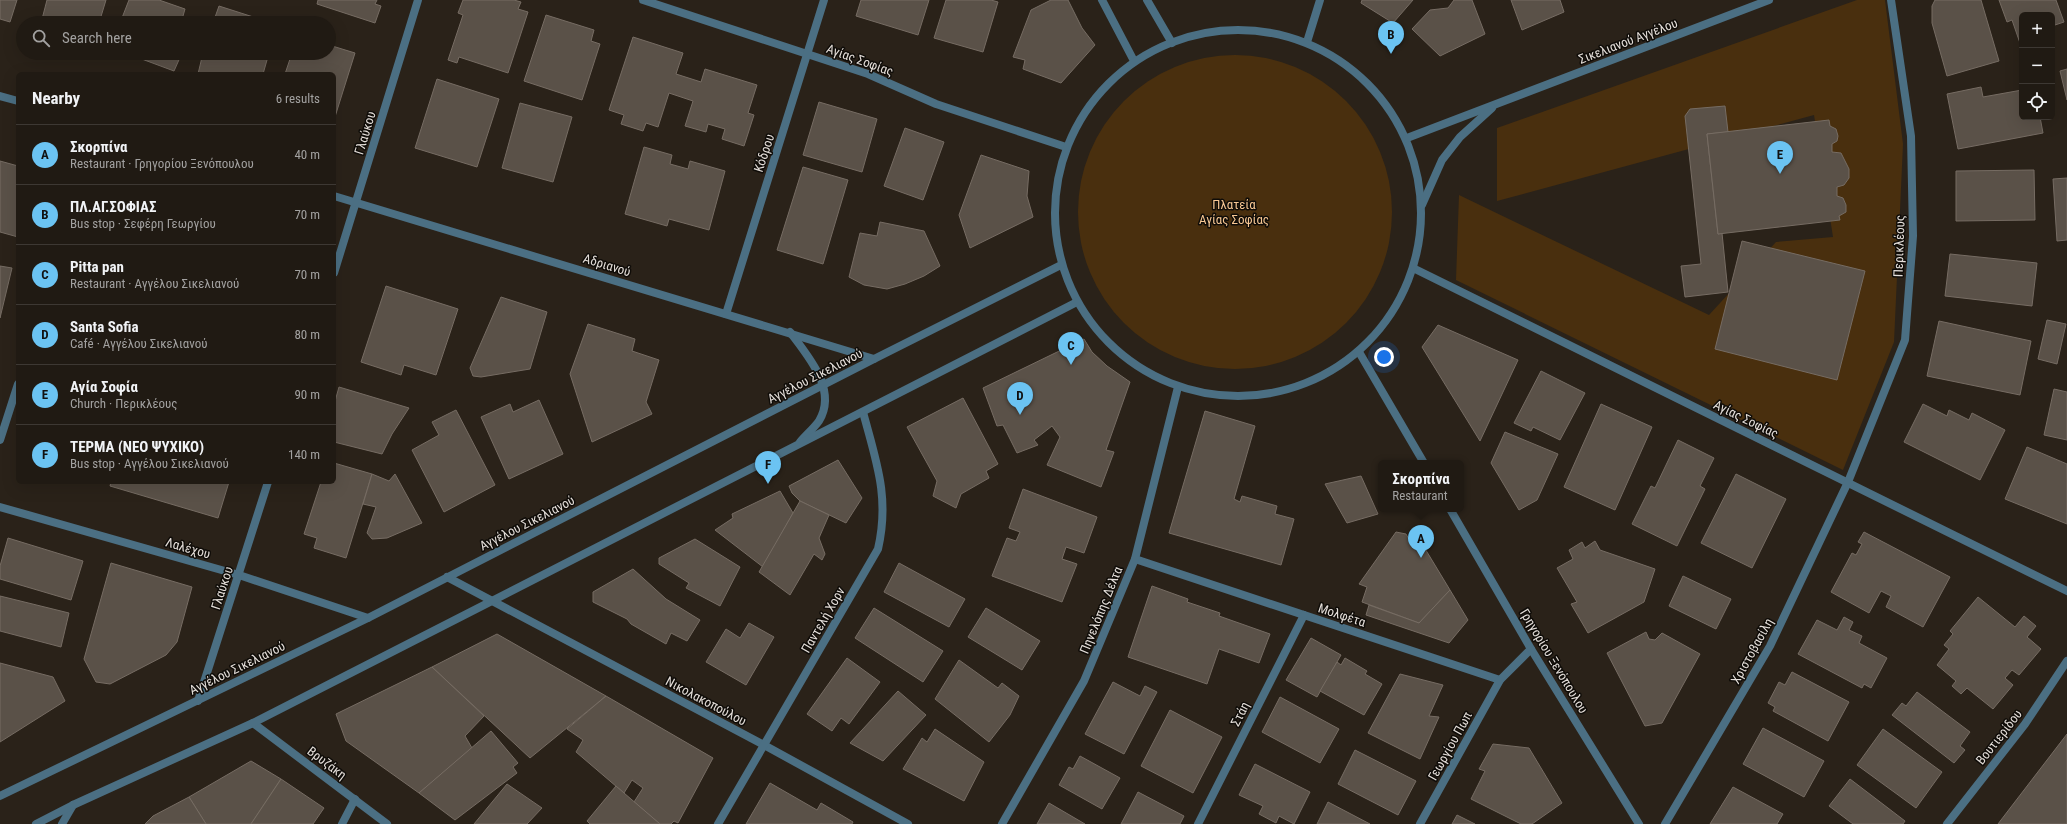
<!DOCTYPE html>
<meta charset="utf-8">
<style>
body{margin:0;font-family:"Roboto Condensed",sans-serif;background:#28231c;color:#f1f3f6}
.controls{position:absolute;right:12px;top:12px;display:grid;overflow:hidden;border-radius:6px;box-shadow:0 4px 16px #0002}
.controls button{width:36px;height:36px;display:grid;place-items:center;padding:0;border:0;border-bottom:1px solid #3d3833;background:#201a13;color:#f1f3f6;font:20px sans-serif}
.you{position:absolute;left:1384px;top:357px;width:14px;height:14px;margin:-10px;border:3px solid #fff;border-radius:50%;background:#1a73e8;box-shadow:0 0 0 6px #1a73e833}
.badge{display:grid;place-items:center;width:26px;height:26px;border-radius:50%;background:#6bc3f2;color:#111;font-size:13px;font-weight:700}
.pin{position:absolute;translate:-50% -33px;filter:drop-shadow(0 1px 2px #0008)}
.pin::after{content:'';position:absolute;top:21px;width:14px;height:12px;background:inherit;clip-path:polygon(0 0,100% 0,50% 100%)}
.popup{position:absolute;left:1378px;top:460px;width:86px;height:52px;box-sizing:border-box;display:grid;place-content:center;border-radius:6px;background:#201a13;filter:drop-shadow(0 1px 3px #0005);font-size:13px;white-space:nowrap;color:#a2a1a0}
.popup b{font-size:15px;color:#f1f3f6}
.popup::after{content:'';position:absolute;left:50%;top:100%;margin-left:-8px;border:8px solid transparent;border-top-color:#201a13}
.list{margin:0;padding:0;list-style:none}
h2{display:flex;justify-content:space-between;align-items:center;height:52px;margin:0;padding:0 16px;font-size:17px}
h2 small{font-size:13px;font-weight:400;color:#a2a1a0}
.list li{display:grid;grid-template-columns:26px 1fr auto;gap:12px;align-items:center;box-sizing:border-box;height:60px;padding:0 16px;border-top:1px solid #3d3833}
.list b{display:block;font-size:15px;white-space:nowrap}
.list p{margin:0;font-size:13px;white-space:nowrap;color:#a2a1a0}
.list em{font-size:13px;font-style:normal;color:#a2a1a0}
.icon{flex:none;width:22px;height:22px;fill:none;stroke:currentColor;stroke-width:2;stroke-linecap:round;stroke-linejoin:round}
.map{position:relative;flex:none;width:2067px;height:824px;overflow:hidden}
.search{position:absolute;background:#201a13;box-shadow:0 4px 16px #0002;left:16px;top:16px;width:320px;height:44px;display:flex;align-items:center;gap:10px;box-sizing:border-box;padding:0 14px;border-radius:22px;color:#a2a1a0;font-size:15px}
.panel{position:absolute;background:#201a13;box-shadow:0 4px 16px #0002;left:16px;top:72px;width:320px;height:412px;border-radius:6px}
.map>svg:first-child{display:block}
</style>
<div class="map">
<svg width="2067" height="824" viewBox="0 0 2067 824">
<rect width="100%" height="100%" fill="#2a2219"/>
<g fill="#492f0e">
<polygon points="1857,0 1885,0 1903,144 1894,342 1843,470 1456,280 1459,195 1709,315 1776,242 1833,237 1814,115 1497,201 1497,128"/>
<circle cx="1235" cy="212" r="157"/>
</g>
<g fill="#5a5148" stroke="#766c63">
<polygon points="0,0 17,0 10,22 0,19"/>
<polygon points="47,0 106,0 99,23 41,23"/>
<polygon points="129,0 159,0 185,9 181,23 120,23"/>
<polygon points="318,0 377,0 375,4 381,6 375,23 317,4"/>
<polygon points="463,0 514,0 521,2 518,9 528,12 508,73 459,57 457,63 448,60 463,15 458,13"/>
<polygon points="861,0 929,0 918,35 856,16"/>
<polygon points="946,0 991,0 998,2 983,52 934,38"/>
<polygon points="1051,0 1068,0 1082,28 1095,45 1061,83 1023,69 1025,60 1013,57 1031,10"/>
<polygon points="1362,0 1413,0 1393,23 1361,3"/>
<polygon points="1454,0 1472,0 1485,34 1440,56 1412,29 1430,10 1448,8"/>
<polygon points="1511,0 1560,0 1564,12 1522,30"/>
<polygon points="1935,0 1981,0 1999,61 1947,76 1932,23 1932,6"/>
<polygon points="1999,0 2056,0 2064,22 2052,26 2052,15 2022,15 2021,46 2012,20 2007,22"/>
<polygon points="219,6 272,23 213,23"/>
<polygon points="546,15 594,30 591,41 600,44 582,100 524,81"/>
<polygon points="633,37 683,53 676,74 701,82 705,69 757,85 748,113 754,115 744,146 722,139 725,129 708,124 706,132 685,126 693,101 669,93 658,127 646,123 643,131 621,124 624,115 609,110"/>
<polygon points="329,45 355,53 334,120 334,74 285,74 292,53 329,53"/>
<polygon points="132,53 182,53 174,71 131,55"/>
<polygon points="203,53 269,53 263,74 198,74"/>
<polygon points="2067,69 2067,100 2060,71"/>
<polygon points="437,79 499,99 477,167 415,148"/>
<polygon points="1981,87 1983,97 2022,90 2022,117 2040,117 2043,133 1958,149 1947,94"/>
<polygon points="819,102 877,119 862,172 803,155"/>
<polygon points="520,103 572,117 553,182 502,168"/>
<polygon points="1725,106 1728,132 1707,134 1718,234 1722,233 1728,292 1685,297 1681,266 1701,264 1685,116 1690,109"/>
<polygon points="1829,120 1830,126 1836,129 1838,136 1837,141 1832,144 1832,152 1841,153 1849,169 1849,178 1844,185 1837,187 1837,196 1843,198 1846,205 1846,212 1839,216 1840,220 1718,234 1707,134"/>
<polygon points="905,128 944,142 923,200 884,186"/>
<polygon points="644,147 672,155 670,164 688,169 690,161 725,171 709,230 669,219 667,226 625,214"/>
<polygon points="981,155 1029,171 1027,196 1033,217 970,248 959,215"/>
<polygon points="0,161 18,166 18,237 0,232"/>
<polygon points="803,167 848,180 823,264 777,250"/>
<polygon points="2034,170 2035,220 1956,221 1956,171"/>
<polygon points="2067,178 2067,240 2057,241 2053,179"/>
<polygon points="880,222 924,231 940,266 924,276 905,284 887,289 864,285 849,277 860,233 877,236"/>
<polygon points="1742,241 1865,271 1837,380 1715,349"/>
<polygon points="1950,254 2037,263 2032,306 1945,296"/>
<polygon points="0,266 12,268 0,318"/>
<polygon points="386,286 458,309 436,375 404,365 401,375 361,362"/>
<polygon points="501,297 547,312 530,369 481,377 473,376 470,368"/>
<polygon points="2047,320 2066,324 2057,364 2038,359"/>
<polygon points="1939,321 2031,341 2020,395 1927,376"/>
<polygon points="588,324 635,339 632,351 659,360 646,402 652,414 592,442 570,374"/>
<polygon points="1438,325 1518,360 1480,441 1422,347"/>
<polygon points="1084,339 1092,352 1107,366 1130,382 1106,450 1114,452 1101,487 1047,465 1060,437 1052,426 1034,440 1038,445 1017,453 1003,425 997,426 983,388"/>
<polygon points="1541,371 1585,393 1560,440 1533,427 1531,431 1514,423"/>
<polygon points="339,387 409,408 392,434 382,454 334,442 334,405"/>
<polygon points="2054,389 2067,392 2067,440 2044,435"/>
<polygon points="963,398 998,464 986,471 989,478 961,494 956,508 933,496 937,481 907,427"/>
<polygon points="539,400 563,454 509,479 481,417 510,404 513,412"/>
<polygon points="1601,404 1652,427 1615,510 1564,487"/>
<polygon points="1923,404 1947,416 1949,410 1969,420 1972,413 2005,430 1980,480 1904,442"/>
<polygon points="456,410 495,485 444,512 412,450 439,435 432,422"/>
<polygon points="1205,411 1255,426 1234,499 1240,502 1242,496 1277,506 1275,514 1294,519 1281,565 1169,533"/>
<polygon points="1505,432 1558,454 1537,500 1519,510 1491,463"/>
<polygon points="1678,440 1714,458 1700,486 1705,489 1677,546 1632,524 1651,486 1655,488"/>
<polygon points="2027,447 2067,464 2067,524 2005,499"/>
<polygon points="838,460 862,498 846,523 800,501 792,493 789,486"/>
<polygon points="334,463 372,474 346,558 314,548 317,538 304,534 321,482 334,482"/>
<polygon points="372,474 389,481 395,474 422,523 387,538 372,539 367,533 376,507 363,504"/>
<polygon points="1736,474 1786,499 1752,568 1701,543"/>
<polygon points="1361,476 1378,514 1347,523 1325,484"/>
<polygon points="111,482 229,482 218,518 110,486"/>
<polygon points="1023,489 1097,517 1084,553 1066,547 1062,559 1077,564 1062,602 992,576 1007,538 1016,541 1020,532 1009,528"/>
<polygon points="780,491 793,513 763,567 715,530 733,518 732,514"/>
<polygon points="800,501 829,515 819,538 825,554 822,560 814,554 790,595 759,572"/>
<polygon points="1396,532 1406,534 1413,546 1421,542 1450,590 1419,623 1362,602 1367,587 1359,584"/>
<polygon points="1864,532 1950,577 1923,627 1886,607 1891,596 1881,591 1869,613 1831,592 1852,553 1856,555 1862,544 1858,542"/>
<polygon points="8,538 83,561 71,600 0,579 0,566"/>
<polygon points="695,539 740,567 720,606 686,588 689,583 659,564 659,558"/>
<polygon points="1595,541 1600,550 1655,569 1644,602 1588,633 1571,604 1577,602 1557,568 1573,559 1569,550 1582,542 1585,548"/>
<polygon points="111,563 192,587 177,642 166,655 110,684 96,682 84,659"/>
<polygon points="899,563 965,599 949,627 884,592"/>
<polygon points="633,569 666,599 700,620 687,641 671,633 666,644 631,624 627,619 593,602 593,592"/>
<polygon points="1683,576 1731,599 1716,629 1669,606"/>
<polygon points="1152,586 1188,599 1187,602 1220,613 1219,616 1270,634 1259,663 1219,649 1207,684 1128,657"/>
<polygon points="1450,590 1468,620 1449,643 1366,615 1369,605 1419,623"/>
<polygon points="0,596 69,613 61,647 0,631"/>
<polygon points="1978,597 2015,627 2024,616 2036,626 2027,637 2041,649 2019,675 2012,670 2005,678 2013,685 1993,709 1967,688 1961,694 1952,686 1956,681 1937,665 1949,649 1944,645 1953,634 1950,631"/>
<polygon points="874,608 943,651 923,682 855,638"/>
<polygon points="986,608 1040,641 1022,670 968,637"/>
<polygon points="1844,617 1853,622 1849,630 1862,636 1859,643 1887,658 1871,688 1864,684 1862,688 1798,654 1817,620 1837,630"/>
<polygon points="749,623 774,637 746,685 706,662 726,629 740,638"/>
<polygon points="1646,632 1649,639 1655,640 1662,633 1700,654 1662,723 1645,726 1607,653"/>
<polygon points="497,634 606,696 530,758 432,667"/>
<polygon points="1311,638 1341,655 1317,697 1286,680"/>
<polygon points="847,658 880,682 849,724 841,718 832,731 807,714"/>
<polygon points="1345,658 1367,671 1365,674 1382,684 1364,715 1320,691 1337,662 1341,665"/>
<polygon points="959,660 998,688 1002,683 1019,696 1010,715 989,742 935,699"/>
<polygon points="0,663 53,677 65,701 0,742"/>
<polygon points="432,667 484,716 465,736 472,748 419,793 346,741 336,714"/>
<polygon points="1792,672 1849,702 1828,741 1773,711 1775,707 1768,703 1779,682 1785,685"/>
<polygon points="1400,674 1443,685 1429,716 1439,717 1420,759 1368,733"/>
<polygon points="1113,682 1140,696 1145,686 1157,692 1124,754 1085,734"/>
<polygon points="898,691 926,715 883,761 850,743"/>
<polygon points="1917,692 1970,732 1960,746 1965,750 1954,763 1892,715 1902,703 1906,706"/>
<polygon points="606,696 713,758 678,823 674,821 671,824 660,824 634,802 643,788 632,780 624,793 576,752 583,740 567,729"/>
<polygon points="1280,697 1339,729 1320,763 1262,732"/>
<polygon points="1170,710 1222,737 1193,793 1141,766"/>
<polygon points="1763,728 1824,761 1804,797 1743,764"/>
<polygon points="935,729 984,762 964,801 903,769 922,738 927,742"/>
<polygon points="1883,729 1942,772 1916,808 1857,765"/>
<polygon points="491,731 518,763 513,767 517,773 455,820 419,793"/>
<polygon points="2067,734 2067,824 1998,824 2001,820"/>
<polygon points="1493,744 1529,748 1562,803 1532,824 1521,824 1471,799 1485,771 1479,769"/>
<polygon points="1355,750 1416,781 1398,815 1338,784"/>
<polygon points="1080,756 1120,778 1102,809 1059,785 1069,767 1073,769"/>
<polygon points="251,761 281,779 251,824 206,824 189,797"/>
<polygon points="1255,764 1310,792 1294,824 1279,816 1276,823 1259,814 1263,806 1239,795"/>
<polygon points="281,779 324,808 313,824 251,824"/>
<polygon points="1850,779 1905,821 1903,824 1853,824 1829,806"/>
<polygon points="770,783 817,810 821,803 853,822 852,824 746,824"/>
<polygon points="507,784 542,808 527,824 474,824"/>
<polygon points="616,786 624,793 660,824 590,824 587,821"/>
<polygon points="1733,787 1783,814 1777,824 1710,824"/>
<polygon points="1138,792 1184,816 1180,824 1121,824"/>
<polygon points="189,797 206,824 145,824 153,816"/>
<polygon points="1328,802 1370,824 1317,824"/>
<polygon points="1049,803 1085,824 1037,824"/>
<polygon points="1457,815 1475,824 1452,824"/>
</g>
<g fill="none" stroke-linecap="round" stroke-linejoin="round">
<g stroke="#4b6f83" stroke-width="8">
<polyline points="643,0 868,74 936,104 1066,147"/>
<polyline points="1307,42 1320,0"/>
<polyline points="1415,269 2067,591"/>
<polyline points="334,273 418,0"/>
<polyline points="726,314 824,0"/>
<polyline points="0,440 18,384"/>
<polyline points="0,507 239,575 368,618"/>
<polyline points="1135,559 1500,680"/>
<polyline points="447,577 764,745 908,824"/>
<polyline points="198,701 268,482"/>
<polyline points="253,723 387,824"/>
<polyline points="62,824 73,805"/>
<polyline points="342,824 355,799"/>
<path d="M718,824l160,-275c12,-52 -2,-88 -15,-137"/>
<polyline points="1002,824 1084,681 1135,559 1178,387"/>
<polyline points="1198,824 1304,615"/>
<polyline points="1420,824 1500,680 1531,649"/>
<polyline points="1665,824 1770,646 1848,482 1905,340 1913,236 1911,136 1891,0"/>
<polyline points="1947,824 2025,724 2067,661"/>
</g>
<g stroke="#4b6f83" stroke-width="8">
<polyline points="1102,0 1134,61"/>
<polyline points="1147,0 1172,43"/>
<circle cx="1238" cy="213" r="183"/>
<polyline points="0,96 18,101"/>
<polyline points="1407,138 1769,0"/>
<polyline points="334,196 874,359"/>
<polyline points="1422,205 1442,160 1460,137 1492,108"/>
<path d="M790,332c18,24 48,58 29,89 -5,7 -13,14 -19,21"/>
<polyline points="1359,352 1424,463"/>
<polyline points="1450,509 1531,649 1639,824"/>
<polyline points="0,796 368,618 874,359 1061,265"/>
<polyline points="36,824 73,805 253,723 1077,302"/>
</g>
</g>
<g text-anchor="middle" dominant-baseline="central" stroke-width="3" stroke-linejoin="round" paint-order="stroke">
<g font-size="13" fill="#e5dfda" stroke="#0f0c08">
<text transform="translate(1628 41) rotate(-21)">Σικελιανού Αγγέλου</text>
<text transform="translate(860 60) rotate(20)">Αγίας Σοφίας</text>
<text transform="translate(365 133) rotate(-73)">Γλαύκου</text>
<text transform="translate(764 153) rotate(-72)">Κόδρου</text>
<text transform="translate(1899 246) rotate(-88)">Περικλέους</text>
<text transform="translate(607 265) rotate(17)">Αδριανού</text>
<text transform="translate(815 376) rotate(-27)">Αγγέλου Σικελιανού</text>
<text transform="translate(1746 419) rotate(26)">Αγίας Σοφίας</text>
<text transform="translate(527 523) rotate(-27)">Αγγέλου Σικελιανού</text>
<text transform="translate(188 548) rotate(16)">Λαλέχου</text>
<text transform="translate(222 588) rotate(-72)">Γλαύκου</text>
<text transform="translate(1101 610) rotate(-68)">Πηνελόπης Δέλτα</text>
<text transform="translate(1342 615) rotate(18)">Μολφέτα</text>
<text transform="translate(823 620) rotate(-60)">Παντελή Χορν</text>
<text transform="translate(1752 651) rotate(-61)">Χριστοβασίλη</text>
<text transform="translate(1554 661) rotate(59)">Γρηγορίου Ξενόπουλου</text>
<text transform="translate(237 668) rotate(-26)">Αγγέλου Σικελιανού</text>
<text transform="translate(706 701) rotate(28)">Νικολακοπούλου</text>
<text transform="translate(1240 714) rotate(-63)">Στάη</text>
<text transform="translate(1999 737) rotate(-52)">Βουτιερίδου</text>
<text transform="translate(1450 746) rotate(-61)">Γεωργίου Πωπ</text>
<text transform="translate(327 763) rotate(37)">Βρυζάκη</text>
</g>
<g font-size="13" fill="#f7c793" stroke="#0f0c08">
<text x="1234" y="204">Πλατεία<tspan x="1234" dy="15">Αγίας Σοφίας</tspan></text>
</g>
</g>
</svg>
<div class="controls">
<button>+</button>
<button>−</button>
<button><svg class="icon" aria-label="locate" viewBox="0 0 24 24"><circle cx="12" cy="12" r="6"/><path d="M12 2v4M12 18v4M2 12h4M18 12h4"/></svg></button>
</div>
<div class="you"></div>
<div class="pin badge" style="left:1421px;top:558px">A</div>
<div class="popup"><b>Σκορπίνα</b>Restaurant</div>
<div class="pin badge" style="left:1391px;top:54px">B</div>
<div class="pin badge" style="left:1071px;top:365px">C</div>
<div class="pin badge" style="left:1020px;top:415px">D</div>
<div class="pin badge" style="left:1780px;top:174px">E</div>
<div class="pin badge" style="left:768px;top:484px">F</div>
<div class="search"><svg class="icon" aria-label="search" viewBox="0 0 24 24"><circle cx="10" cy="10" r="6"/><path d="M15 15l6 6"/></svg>Search here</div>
<section class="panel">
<h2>Nearby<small>6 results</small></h2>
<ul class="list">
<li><span class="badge">A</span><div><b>Σκορπίνα</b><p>Restaurant · Γρηγορίου Ξενόπουλου</p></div><em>40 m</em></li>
<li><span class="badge">B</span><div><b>ΠΛ.ΑΓ.ΣΟΦΙΑΣ</b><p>Bus stop · Σεφέρη Γεωργίου</p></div><em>70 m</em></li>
<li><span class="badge">C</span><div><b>Pitta pan</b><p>Restaurant · Αγγέλου Σικελιανού</p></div><em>70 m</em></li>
<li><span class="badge">D</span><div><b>Santa Sofia</b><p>Café · Αγγέλου Σικελιανού</p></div><em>80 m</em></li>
<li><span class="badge">E</span><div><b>Αγία Σοφία</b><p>Church · Περικλέους</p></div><em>90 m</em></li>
<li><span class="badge">F</span><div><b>ΤΕΡΜΑ (ΝΕΟ ΨΥΧΙΚΟ)</b><p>Bus stop · Αγγέλου Σικελιανού</p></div><em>140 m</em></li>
</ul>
</section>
</div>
